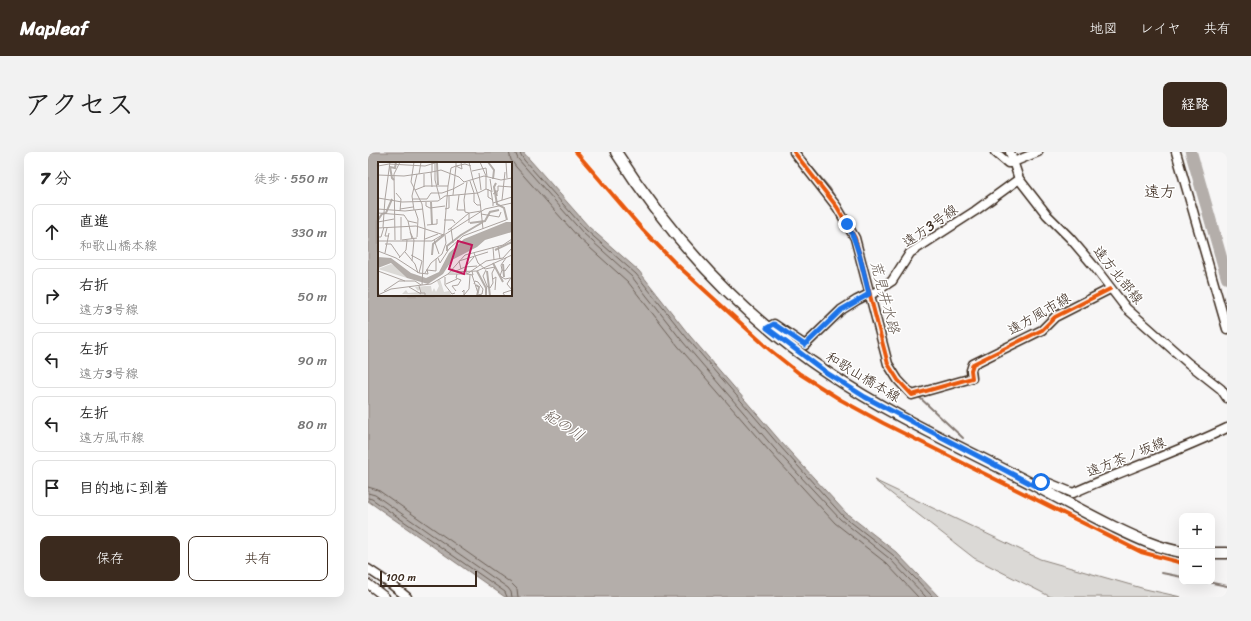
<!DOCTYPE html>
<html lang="ja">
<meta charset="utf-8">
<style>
body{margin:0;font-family:Sriracha,"Klee One",sans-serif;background:#f2f2f2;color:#222}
.controls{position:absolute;right:12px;bottom:12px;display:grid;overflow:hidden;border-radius:8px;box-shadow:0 4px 16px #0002}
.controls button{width:36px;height:36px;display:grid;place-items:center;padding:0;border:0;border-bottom:1px solid #e0e0e0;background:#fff;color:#222;font:20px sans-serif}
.scale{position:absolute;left:12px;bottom:10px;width:97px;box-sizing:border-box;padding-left:4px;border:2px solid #3b2a1e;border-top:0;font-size:11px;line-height:14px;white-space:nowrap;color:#3b2a1e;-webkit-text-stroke:3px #fff;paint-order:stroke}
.stop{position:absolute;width:12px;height:12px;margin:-9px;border:3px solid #1a73e8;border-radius:50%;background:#fff}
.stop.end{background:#1a73e8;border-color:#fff;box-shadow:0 1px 4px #0008}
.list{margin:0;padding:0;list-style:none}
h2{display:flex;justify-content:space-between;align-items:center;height:52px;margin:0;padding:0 16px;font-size:17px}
h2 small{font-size:13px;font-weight:400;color:#767676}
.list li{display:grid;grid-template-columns:26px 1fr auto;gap:12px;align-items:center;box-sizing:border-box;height:56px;margin:0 8px 8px;padding:0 8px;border:1px solid #e0e0e0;border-radius:8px}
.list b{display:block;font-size:15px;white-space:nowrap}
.list p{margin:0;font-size:13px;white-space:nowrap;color:#767676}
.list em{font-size:13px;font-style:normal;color:#767676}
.actions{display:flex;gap:8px;padding:12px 16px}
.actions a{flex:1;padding:9px 0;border:1px solid #3b2a1e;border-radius:8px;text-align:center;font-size:14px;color:#3b2a1e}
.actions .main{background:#3b2a1e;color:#fff}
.icon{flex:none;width:22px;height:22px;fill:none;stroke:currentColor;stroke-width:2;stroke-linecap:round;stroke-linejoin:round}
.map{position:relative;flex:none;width:859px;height:445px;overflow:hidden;border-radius:8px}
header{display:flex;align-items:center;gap:24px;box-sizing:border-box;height:56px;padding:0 20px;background:#3b2a1e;color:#fff}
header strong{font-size:19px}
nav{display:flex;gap:22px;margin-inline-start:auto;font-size:14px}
.intro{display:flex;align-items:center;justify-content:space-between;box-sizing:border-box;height:96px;padding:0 24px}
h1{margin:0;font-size:28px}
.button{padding:10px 18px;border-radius:8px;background:#3b2a1e;color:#fff;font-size:14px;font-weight:700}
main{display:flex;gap:24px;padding:0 24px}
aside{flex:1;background:#fff;border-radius:8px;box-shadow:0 4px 16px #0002}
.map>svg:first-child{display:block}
</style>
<header>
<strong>Mapleaf</strong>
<nav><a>地図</a><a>レイヤ</a><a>共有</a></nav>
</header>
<div class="intro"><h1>アクセス</h1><a class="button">経路</a></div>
<main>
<aside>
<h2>7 分<small>徒歩 · 550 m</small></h2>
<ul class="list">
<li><svg class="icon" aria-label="ahead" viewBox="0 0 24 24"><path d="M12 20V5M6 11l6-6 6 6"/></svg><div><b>直進</b><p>和歌山橋本線</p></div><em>330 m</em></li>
<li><svg class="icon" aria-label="right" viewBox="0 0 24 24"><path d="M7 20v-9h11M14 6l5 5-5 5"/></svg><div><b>右折</b><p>遠方3号線</p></div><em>50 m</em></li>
<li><svg class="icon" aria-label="left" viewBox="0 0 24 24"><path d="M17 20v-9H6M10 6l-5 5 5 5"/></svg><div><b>左折</b><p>遠方3号線</p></div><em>90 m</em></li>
<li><svg class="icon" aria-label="left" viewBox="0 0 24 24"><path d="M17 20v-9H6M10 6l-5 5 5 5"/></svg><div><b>左折</b><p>遠方風市線</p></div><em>80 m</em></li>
<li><svg class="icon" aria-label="arrive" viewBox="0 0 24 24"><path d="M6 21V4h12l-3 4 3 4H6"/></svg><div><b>目的地に到着</b></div></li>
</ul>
<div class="actions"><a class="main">保存</a><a>共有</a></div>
</aside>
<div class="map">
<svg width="859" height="445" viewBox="0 0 859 445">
<rect width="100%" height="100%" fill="#f7f6f6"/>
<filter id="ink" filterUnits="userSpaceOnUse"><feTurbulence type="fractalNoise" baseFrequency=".025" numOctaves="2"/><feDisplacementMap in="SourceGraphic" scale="8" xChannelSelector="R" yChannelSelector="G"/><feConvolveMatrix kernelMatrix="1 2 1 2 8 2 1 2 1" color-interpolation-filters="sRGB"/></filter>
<g filter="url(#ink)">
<polygon fill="#dbd9d6" stroke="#8b827a" points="506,328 672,407 777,437 813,445 683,445 606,406"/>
<path fill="#b4aeaa" stroke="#847972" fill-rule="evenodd" d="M0,0h155l66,75 50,44 51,65 91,106 65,71 50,39 43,45h-434l-137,-96zM11,11h132v132h-132z"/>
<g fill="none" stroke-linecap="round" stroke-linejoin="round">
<g stroke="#6b5f56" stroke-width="1">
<polyline points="141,0 143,8 148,15 211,86 260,130 310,194 402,300 467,371 518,411 550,445"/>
<polyline points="147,0 150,7 215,81 264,125 315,190 406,296 472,367 522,407 558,445"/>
<polyline points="152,0 153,3 156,8 218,78 268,122 319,186 410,292 475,364 525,403 565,445"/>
<polyline points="0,335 10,338 143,431 149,437 150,445"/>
<polyline points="0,341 7,343 140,436 143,440 144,445"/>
<polyline points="0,346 4,347 137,440 139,445"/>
</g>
<g stroke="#847972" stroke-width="2">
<polyline points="434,4 462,37 467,46"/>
<polyline points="550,244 595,286"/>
<polyline points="794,421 814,425"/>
<polyline points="840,430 859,434"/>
</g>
<polyline stroke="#b4aeaa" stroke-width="12" points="823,0 859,126"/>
<defs>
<g id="minor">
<polyline points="426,0 469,55 487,86 520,212 530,228 544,243 604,226 603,218 605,212 674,178 687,165 742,137"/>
<polyline points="627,0 640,11 643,11 670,0"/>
<polyline points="642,0 651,27 679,63 702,86 725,113 758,156 820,211 853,237 859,246"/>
<polyline points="808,0 859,177"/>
<polyline points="399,176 406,172 437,193 473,158 489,148 501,142 506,141 524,129 542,101 607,59 651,27"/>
<path d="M669,335l4,-5 3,-1 29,12c51,-23 104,-41 154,-65"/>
<polyline points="0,417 24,433 39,445"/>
<polyline points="0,432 17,445"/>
</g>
<g id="major">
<path d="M248,0c55,86 126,164 212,221 65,44 137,76 206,112 26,14 52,28 78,41 23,11 45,22 70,26"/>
<polyline points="844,401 859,401"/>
</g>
</defs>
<use href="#minor" stroke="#3b2a1e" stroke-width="11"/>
<use href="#major" stroke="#3b2a1e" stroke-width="13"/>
<use href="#minor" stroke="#fff" stroke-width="8"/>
<use href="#major" stroke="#fff" stroke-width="10"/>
<defs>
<g id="cycleway">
<polyline points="208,0 274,77 307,111 402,198 432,222 473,248 515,271 773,400 814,411"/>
<polyline points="426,0 469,55 487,86 520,212 530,228 544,243 604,226 603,218 605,212 674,178 687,165 742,137"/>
</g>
</defs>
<use href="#cycleway" stroke="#fff" stroke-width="6"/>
<use href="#cycleway" stroke="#e8590c" stroke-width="4"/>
</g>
</g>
<g fill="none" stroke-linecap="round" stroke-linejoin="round" filter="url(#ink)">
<path stroke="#1a73e8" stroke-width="5" d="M479,72c12,22 16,46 22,70l-28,16 -36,35 -31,-21 -7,4 60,45 38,24 172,90 4,-5"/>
</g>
<g text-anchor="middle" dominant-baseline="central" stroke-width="3" stroke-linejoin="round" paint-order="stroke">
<g font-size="14" fill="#3b2a1e" stroke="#fff">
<text transform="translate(562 74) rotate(-35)">遠方3号線</text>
<text transform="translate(750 123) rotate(51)">遠方北部線</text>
<text transform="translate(671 162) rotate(-30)">遠方風市線</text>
<text transform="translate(495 225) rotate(31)">和歌山橋本線</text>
<text transform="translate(758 305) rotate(-22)">遠方茶ノ坂線</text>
</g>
<g font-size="15" font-style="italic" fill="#65584f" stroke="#fff">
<text transform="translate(517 145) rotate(75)">荒見井水路</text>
<text transform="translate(196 273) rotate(33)">紀の川</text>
</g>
<g font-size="16" fill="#3b2a1e" stroke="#fff">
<text x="792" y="39">遠方</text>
</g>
</g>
<g transform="translate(10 10)">
<rect width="134" height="134" fill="#f7f6f6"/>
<path d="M13,102l4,2 12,12 -29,-9zM62,117l4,13 5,-1 3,5 -50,-2 4,-4 2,3 12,-1v-3l-2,2 -3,-4 11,-1h5l1,6 2,-4 2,4 3,-6 -2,-5z" fill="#dbd9d6"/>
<path d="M128,60h6v10l-27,8 -8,7 -25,13 -9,14 -15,10 -21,-6 -16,-15 -13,5v-11l13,1 20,15 15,5 13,-6 10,-19 15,-14z" fill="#b4aeaa"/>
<path fill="none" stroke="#b4aeaa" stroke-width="2" d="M110,0l6,8 -1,9M59,1l1,22M16,18l-2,-2 -2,-11 5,1 1,-6M118,21l-2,4 3,17 7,4 3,12M53,40l1,22M0,58l4,-6 4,-1 6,-14M92,61l15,-2 5,-9 9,-2M117,88l17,-8M69,89v-5l14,-11 22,-13M54,93l1,-11 11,-9M115,101l10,19M125,102l1,13M99,109l9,17v8M109,109l3,25M98,123l3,2 -2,9"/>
<path fill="none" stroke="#aca4a0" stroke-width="1" d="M36,0l-3,20 11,22 3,24M91,0l4,18M102,0l6,14v13l5,2 2,12M128,0l1,16M54,1v9l9,-2 18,7 5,5 20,-6 17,4 11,-2M57,1v17l5,19M0,4l11,-2 36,2 13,-4M78,4l9,-2 6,2M94,9l14,-3 1,9M53,10l1,15M101,11l2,17M41,12l2,-12M72,12l1,-6 5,-2v-4M0,13l26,1 28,-4M112,17l2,13M95,18l7,21 3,28M92,19l4,12M89,20l-3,18 1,12 4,1v10M70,24l2,-12M46,25v-13M75,27l11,-6M110,27v8l5,3M37,28l10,-4h23M117,28l2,6v-6M18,31l5,6 -1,12M96,31v9l3,3h4M115,32l5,-3v-5l14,1M75,33l3,-29 6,3 -1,-7M81,33l-2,15h8M0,36l24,4 36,-1 7,-5 33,-3 8,-4M7,37l5,-37M35,37h14l4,-6h11l11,-4M124,38l3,-28M48,40v4l4,2 15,-2M115,44v-3l19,-6M0,47l27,2 18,-2M22,47l13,-2M67,47l4,-1v-12M36,48l-2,-14 5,-22M37,48l3,9 -1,18M0,51l26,2 4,6 9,2M103,52l18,3 2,-5M23,55v23M66,58h9l2,3M30,59l4,18M0,60l16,-3M49,63l10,-1v-5M5,65l2,-28M0,66l38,-2 28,9 41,-26 27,-6M9,66l-2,8h4M73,66l18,-15 12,-2M70,68l3,-2 2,15M32,70l4,8 -2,21M66,72l4,-48M0,75h3l3,-10M47,77l13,-5M17,78l-1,-66 6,-12M24,78l15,-2M56,78l5,14M0,79h54l12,-7M7,82h6l9,13M120,84l2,13M115,85l1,13M0,89l18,7 23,15 9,1 -1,-5M27,90l10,12 3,9M7,91l4,-20M96,91l4,10 7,6 10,-2 -3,6 1,10 -3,5 -3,-2M33,93l11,6M21,96l7,-8 1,-10M60,96l2,5 9,-14 14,-13 43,-16M128,96l-5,7 1,5 3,1 5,-7M83,107l-2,-8 29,-9M49,108l9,1v-12M124,108l-2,6 5,3 5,-1M0,109l27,10M78,109l9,-4 12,-1M94,109l1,4 -6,-1 -1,-8 8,-9M72,110l27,-1 35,-16M41,111l3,-12M47,111l6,-10 11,-9 4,-11 -1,-8M70,112h19l19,-13 17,-3 9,-10M94,113l6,18M67,115v8l7,9 3,-1M115,117l3,-2 -1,13M68,122l11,-5M96,122l1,-3 3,1 5,7 -1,5 -4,1M44,123l9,-1 17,-10 17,-19 38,-10 9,-6M41,124l2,7h4v3M31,125l12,7M6,129l15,-10h16l6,4M78,129l-4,-5 6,-1 3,-5 -5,-2 1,-4M84,130l2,-2v5l5,-6 1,-14M108,131l1,-7 -4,-10 3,-6M0,133l13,-6 31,-4 3,-57M127,134l-2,-3 9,-3 -5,-6 5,-8"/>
<path fill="#c2185b" fill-opacity="0.15" stroke="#c2185b" stroke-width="2" d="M80,79l14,4 -8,29 -15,-5z"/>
<rect width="134" height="134" fill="none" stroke="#3b2a1e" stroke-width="2"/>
</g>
</svg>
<div class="controls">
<button>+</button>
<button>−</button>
</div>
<div class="scale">100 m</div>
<div class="stop" style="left:673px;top:330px"></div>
<div class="stop end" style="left:479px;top:72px"></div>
</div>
</main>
